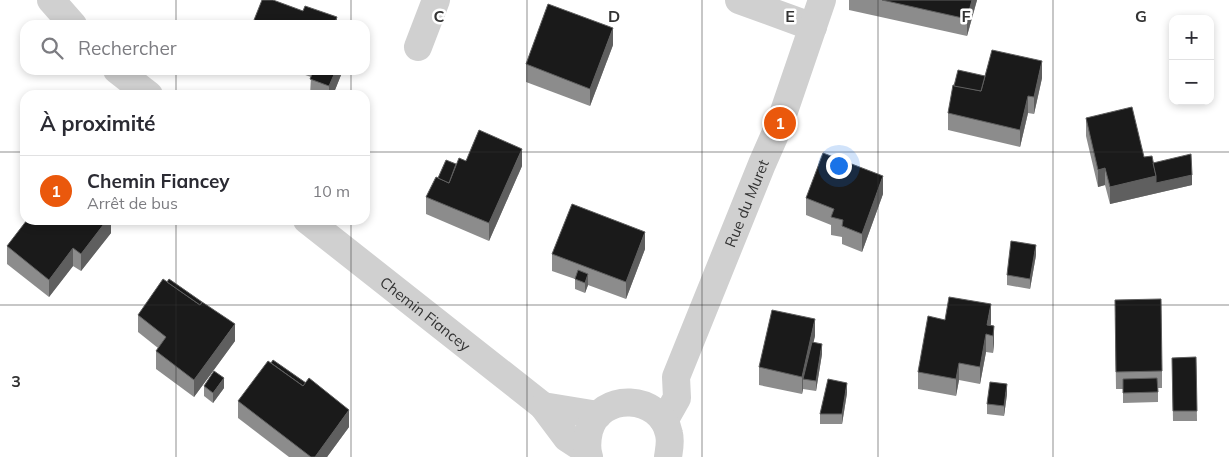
<!DOCTYPE html>
<html lang="fr">
<meta charset="utf-8">
<style>
body{margin:0;font-family:Mulish,sans-serif;background:#f7f7f7;color:#2b2b33}
.controls{position:absolute;right:15px;top:15px;display:grid;overflow:hidden;border-radius:10px;box-shadow:0 2px 8px #0003}
.controls button{width:45px;height:45px;display:grid;place-items:center;padding:0;border:0;border-bottom:1px solid #e1e1e2;background:#fff;color:#2b2b33;font:25px sans-serif}
.you{position:absolute;left:838px;top:165px;width:18px;height:18px;margin:-12px;border:4px solid #fff;border-radius:50%;background:#1a73e8;box-shadow:0 0 0 8px #1a73e833}
.badge{display:grid;place-items:center;width:32px;height:32px;border-radius:50%;background:#ea580c;color:#fff;font-size:16px;font-weight:700}
.pin{position:absolute;translate:-50% -50%;border:2px solid #fff;box-shadow:0 1px 5px #0006}
.list{margin:0;padding:0;list-style:none}
h2{display:flex;justify-content:space-between;align-items:center;height:65px;margin:0;padding:0 20px;font-size:21px}
h2 small{font-size:16px;font-weight:400;color:#7c7c81}
.list li{display:grid;grid-template-columns:32px 1fr auto;gap:15px;align-items:center;box-sizing:border-box;height:70px;padding:0 20px;border-top:1px solid #e1e1e2}
.list b{display:block;font-size:19px;white-space:nowrap}
.list p{margin:0;font-size:16px;white-space:nowrap;color:#7c7c81}
.list em{font-size:16px;font-style:normal;color:#7c7c81}
.icon{flex:none;width:28px;height:28px;fill:none;stroke:currentColor;stroke-width:2;stroke-linecap:round;stroke-linejoin:round}
.map{position:relative;flex:none;width:1229px;height:457px;overflow:hidden}
.search{position:absolute;background:#fff;box-shadow:0 2px 8px #0003;left:20px;top:20px;width:350px;height:55px;display:flex;align-items:center;gap:12px;box-sizing:border-box;padding:0 18px;border-radius:15px;color:#7c7c81;font-size:19px}
.panel{position:absolute;background:#fff;box-shadow:0 2px 8px #0003;left:20px;top:90px;width:350px;height:135px;border-radius:15px}
.map>svg:first-child{display:block}
</style>
<div class="map">
<svg width="1229" height="457" viewBox="0 0 1229 457">
<rect width="100%" height="100%" fill="#fff"/>
<g fill="none" stroke-linecap="round" stroke-linejoin="round">
<g stroke="#d0d0d0" stroke-width="28">
<polyline points="51,0 73,25"/>
<polyline points="739,0 813,27"/>
<polyline points="418,47 436,0"/>
<polyline points="117,70 149,95"/>
<path id="s1" d="M307,220l236,186"/>
<polyline points="587,451 567,438 543,406 598,415"/>
</g>
<g stroke="#d0d0d0" stroke-width="28">
<path id="s2" d="M664,421l13,-23 -1,-21 86,-213 18,-41 42,-123"/>
<path d="M589,457c-3,-9 -2,-17 0,-26 11,-40 72,-37 80,3 2,8 0,16 -1,23"/>
</g>
</g>
<g fill="#8c8c8c">
<polygon points="849,0 977,0 967,36 849,10"/>
<polygon points="613,45 590,106 526,82 526,64"/>
<polygon points="291,70 343,70 333,95 310,95 311,77"/>
<polygon points="985,76 1042,78 1034,114 1028,113 1020,147 948,130 948,113 954,86"/>
<polygon points="1086,118 1144,157 1192,185 1110,204 1105,185 1098,187 1086,136"/>
<polygon points="466,161 522,166 489,241 426,214 426,197 438,178 456,164"/>
<polygon points="883,194 862,252 842,244 842,237 831,235 831,225 806,215 806,198"/>
<polygon points="111,220 111,233 81,271 73,266 49,297 7,264 7,246"/>
<polygon points="645,249 626,299 588,285 585,293 575,289 575,279 552,271 552,254"/>
<polygon points="1036,255 1030,289 1007,285 1007,275"/>
<polygon points="138,315 235,341 194,397 156,369 156,351 158,348 138,332"/>
<polygon points="1115,317 1162,371 1162,388 1158,388 1158,402 1123,403 1123,389 1116,389"/>
<polygon points="945,320 991,322 991,325 994,326 994,343 993,353 986,352 980,384 959,380 956,396 918,389 918,372"/>
<polygon points="815,336 813,342 822,354 816,391 803,389 802,394 759,385 759,367"/>
<polygon points="1196,357 1197,421 1173,421 1172,358"/>
<polygon points="204,386 224,388 213,403 204,396"/>
<polygon points="847,393 842,424 820,424 820,414"/>
<polygon points="1007,394 1004,416 987,414 987,404"/>
<polygon points="238,401 349,427 327,457 289,457 238,418"/>
</g>
<g fill="#5f5f5f">
<polygon points="972,0 977,0 967,36 967,19"/>
<polygon points="337,17 337,25 334,25"/>
<polygon points="613,28 613,45 590,106 590,89"/>
<polygon points="1042,61 1042,78 1034,114 1034,97"/>
<polygon points="336,70 343,70 333,95 329,95 329,86"/>
<polygon points="1028,96 1028,113 1020,147 1020,130"/>
<polygon points="522,149 522,166 489,241 489,223"/>
<polygon points="1105,168 1105,185 1098,187 1098,170"/>
<polygon points="1192,175 1192,185 1110,204 1110,187 1156,176"/>
<polygon points="883,176 883,194 862,252 862,234"/>
<polygon points="107,220 111,220 111,233 81,271 81,254"/>
<polygon points="645,232 645,249 626,299 626,282"/>
<polygon points="1036,245 1036,255 1030,289 1030,279"/>
<polygon points="73,248 73,266 49,297 49,280"/>
<polygon points="588,274 588,285 585,293 585,283"/>
<polygon points="991,304 991,322 989,335 987,325"/>
<polygon points="815,319 815,336 805,380 803,379 803,389 802,394 802,377"/>
<polygon points="235,324 235,341 194,397 194,380"/>
<polygon points="994,326 994,343 993,353 993,336"/>
<polygon points="986,334 986,352 980,384 980,367"/>
<polygon points="822,344 822,354 816,391 816,381"/>
<polygon points="959,363 959,380 956,396 956,379"/>
<polygon points="224,378 224,388 213,403 213,393"/>
<polygon points="847,383 847,393 842,424 842,414"/>
<polygon points="1007,384 1007,394 1004,416 1004,406"/>
<polygon points="349,410 349,427 327,457 315,457"/>
</g>
<g fill="#1a1a1a" stroke="#5f5f5f">
<polygon points="262,0 273,0 303,11 305,6 337,17 334,25 252,25"/>
<polygon points="882,0 972,0 967,19"/>
<polygon points="548,4 613,28 590,89 526,64"/>
<polygon points="992,50 1042,61 1034,97 1028,96 1020,130 948,113 953,85 981,91"/>
<polygon points="314,70 336,70 329,86 310,79"/>
<polygon points="958,70 985,76 981,91 954,86"/>
<polygon points="1132,107 1144,157 1152,156 1156,176 1110,187 1105,168 1098,170 1086,118"/>
<polygon points="479,130 522,149 489,223 426,197 436,177 449,183 459,158 466,161"/>
<polygon points="823,153 883,176 862,234 842,226 843,220 831,217 834,209 806,198"/>
<polygon points="1191,154 1192,175 1156,183 1156,176 1153,163"/>
<polygon points="446,160 456,164 449,183 438,178"/>
<polygon points="572,204 645,232 626,282 552,254"/>
<polygon points="27,220 107,220 81,254 73,248 49,280 7,246"/>
<polygon points="1011,241 1036,245 1030,279 1007,275"/>
<polygon points="578,270 588,274 585,283 575,279"/>
<polygon points="163,279 200,305 202,302 235,324 194,380 156,351 166,337 138,315"/>
<polygon points="169,279 202,302 200,305 167,282"/>
<polygon points="949,297 991,304 987,325 994,326 993,336 986,334 980,367 959,363 956,379 918,372 928,316 945,320"/>
<polygon points="1161,299 1162,371 1116,372 1115,300"/>
<polygon points="772,310 815,319 802,377 759,367"/>
<polygon points="812,342 822,344 816,381 803,379"/>
<polygon points="1196,357 1197,411 1173,411 1172,358"/>
<polygon points="273,360 306,383 303,386 271,363"/>
<polygon points="268,361 303,386 309,378 349,410 315,457 311,457 238,401"/>
<polygon points="214,371 224,378 213,393 204,386"/>
<polygon points="1157,378 1158,392 1123,393 1123,379"/>
<polygon points="828,379 847,383 842,414 820,414"/>
<polygon points="990,382 1007,384 1004,406 987,404"/>
</g>
<path fill="none" stroke="#333" stroke-width="1" stroke-opacity="0.55" d="M176,0v25M351,0v25M527,0v457M702,0v457M878,0v457M1053,0v457M176,70v25M351,70v25M0,152h25M365,152h864M176,220v237M351,220v237M0,305h1229"/>
<g text-anchor="middle" dominant-baseline="central" stroke-width="5" stroke-linejoin="round" paint-order="stroke">
<g font-size="15" fill="#333" stroke="#fff">
<text stroke="none"><textPath href="#s2" startOffset="235">Rue du Muret</textPath></text>
<text stroke="none"><textPath href="#s1" startOffset="151">Chemin Fiancey</textPath></text>
</g>
</g>
<g font-size="16" text-anchor="middle" font-weight="bold" fill="#333" stroke="#fff" stroke-width="5" stroke-linejoin="round" paint-order="stroke">
<text x="439" y="22">C</text>
<text x="614" y="22">D</text>
<text x="790" y="22">E</text>
<text x="966" y="22">F</text>
<text x="1141" y="22">G</text>
<text x="16" y="387">3</text>
</g>
</svg>
<div class="controls">
<button>+</button>
<button>−</button>
</div>
<div class="you"></div>
<div class="pin badge" style="left:780px;top:123px">1</div>
<div class="search"><svg class="icon" aria-label="search" viewBox="0 0 24 24"><circle cx="10" cy="10" r="6"/><path d="M15 15l6 6"/></svg>Rechercher</div>
<section class="panel">
<h2>À proximité<small></small></h2>
<ul class="list">
<li><span class="badge">1</span><div><b>Chemin Fiancey</b><p>Arrêt de bus</p></div><em>10 m</em></li>
</ul>
</section>
</div>
